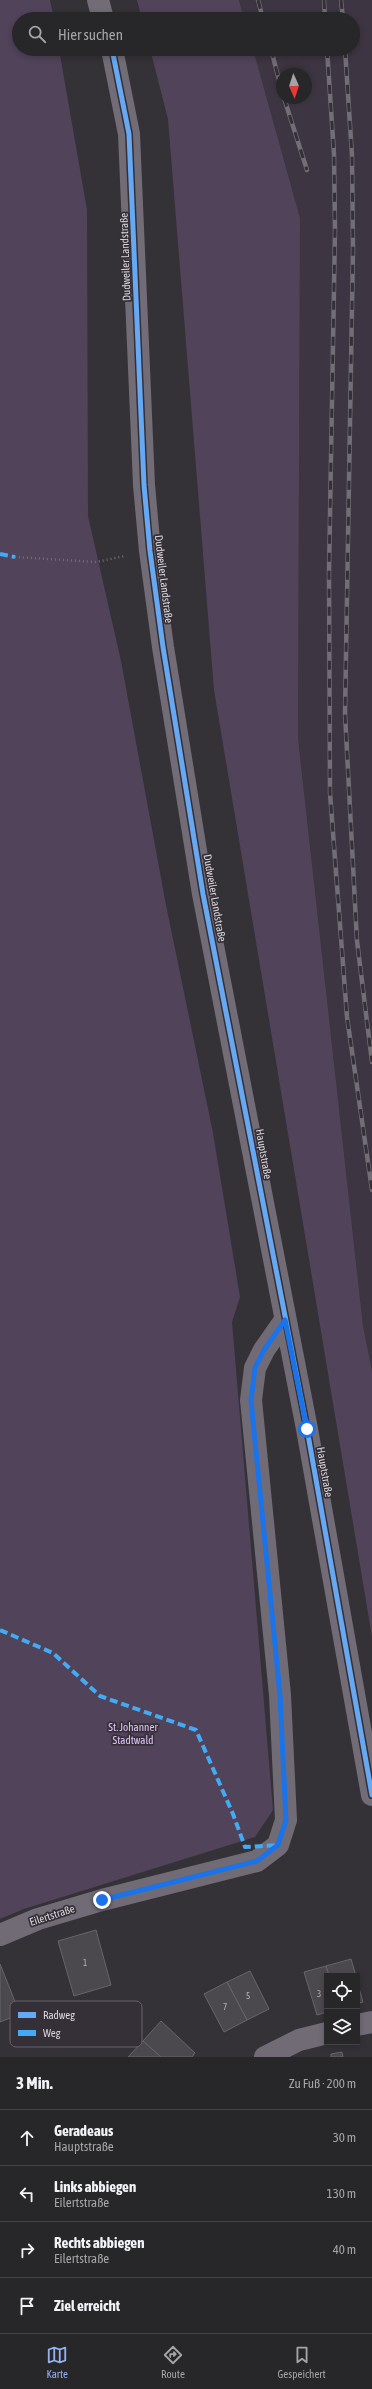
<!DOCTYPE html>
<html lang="de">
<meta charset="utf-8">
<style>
body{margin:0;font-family:"Asap Condensed",sans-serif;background:#333234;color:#f1f3f6}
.controls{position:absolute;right:12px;bottom:12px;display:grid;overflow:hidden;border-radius:0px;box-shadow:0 2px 6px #0003}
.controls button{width:36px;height:36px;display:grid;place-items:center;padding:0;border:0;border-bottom:1px solid #434345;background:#272628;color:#f1f3f6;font:20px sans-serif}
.compass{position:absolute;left:276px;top:68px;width:36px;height:36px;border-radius:50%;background:#272628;box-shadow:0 2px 6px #0003;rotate:177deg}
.stop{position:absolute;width:12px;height:12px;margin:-9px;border:3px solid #1a73e8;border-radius:50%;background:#fff}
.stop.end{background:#1a73e8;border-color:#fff;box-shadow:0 1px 4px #0008}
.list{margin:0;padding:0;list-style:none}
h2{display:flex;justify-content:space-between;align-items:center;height:52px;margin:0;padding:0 16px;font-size:17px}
h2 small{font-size:13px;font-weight:400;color:#a4a5a8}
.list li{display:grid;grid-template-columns:26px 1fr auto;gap:12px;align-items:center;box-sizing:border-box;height:56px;padding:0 16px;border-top:1px solid #434345}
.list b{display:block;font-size:15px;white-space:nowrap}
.list p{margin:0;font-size:13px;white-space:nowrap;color:#a4a5a8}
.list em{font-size:13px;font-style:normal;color:#a4a5a8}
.icon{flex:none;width:22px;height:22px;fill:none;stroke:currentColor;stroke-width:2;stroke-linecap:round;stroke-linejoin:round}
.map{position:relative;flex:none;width:372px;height:2057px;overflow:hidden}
.search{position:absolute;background:#272628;box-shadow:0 2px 6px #0003;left:12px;right:12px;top:12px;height:44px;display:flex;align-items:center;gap:10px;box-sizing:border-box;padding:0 14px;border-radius:22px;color:#a4a5a8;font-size:15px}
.sheet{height:276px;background:#272628}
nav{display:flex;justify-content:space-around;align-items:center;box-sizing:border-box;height:56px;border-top:1px solid #434345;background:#272628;font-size:11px;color:#a4a5a8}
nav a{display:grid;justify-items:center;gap:2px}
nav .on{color:#95b2f1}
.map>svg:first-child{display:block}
</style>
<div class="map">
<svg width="372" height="2057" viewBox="0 0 372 2057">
<rect width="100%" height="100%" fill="#343236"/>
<path fill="#3d3541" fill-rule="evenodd" d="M239,0h133v1371l-9,-45 -65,-588 2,-520 -47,-169h100v-30h-109zM282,74h24v24h-24z"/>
<g fill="#51435a">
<polygon points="0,0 50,0 54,19 19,19 19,49 59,49 87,210 88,516 121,661 166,905 213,1133 240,1297 232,1322 273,1810 255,1837 24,1909 0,1919"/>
<polygon points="137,0 239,0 244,19 142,19"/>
<polygon points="150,49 253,49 300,218 298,738 363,1326 372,1371 372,1637 214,690 168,119"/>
</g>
<g fill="#4b494d" stroke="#676569">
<polygon points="96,1930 111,1985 74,1996 58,1941"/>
<polygon points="351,1959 356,1976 329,1976 326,1966"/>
<polygon points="0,1964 20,2014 0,2022"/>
<polygon points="326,1966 329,1976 327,1976 327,2012 317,2015 304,1972"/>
<polygon points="250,1971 269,2009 247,2020 227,1982"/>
<polygon points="357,1981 363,2002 357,2004"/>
<polygon points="227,1982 247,2020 224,2032 204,1994"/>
<polygon points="161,2021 195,2053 192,2057 161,2057 143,2041"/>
<polygon points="143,2041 161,2057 128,2057"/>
<polygon points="342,2052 343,2057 331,2057 331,2054"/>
</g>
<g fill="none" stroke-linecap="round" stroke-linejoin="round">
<polyline stroke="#726e76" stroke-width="2.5" stroke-dasharray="1 3" stroke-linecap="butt" points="15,557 96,562 125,556"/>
<g stroke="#716b76" stroke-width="22">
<polyline points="0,1935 38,1919 102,1900 257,1861 278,1845 286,1820 280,1695 251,1400 255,1368 264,1350 285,1320"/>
<polyline points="357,2025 372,2022"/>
<polyline points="265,2057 299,2040 327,2033"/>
</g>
<g stroke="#716c76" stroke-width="22">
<polyline points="98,0 103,19"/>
<polyline points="112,49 129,134 144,485 150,551 163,647 203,894 307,1429 372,1795"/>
</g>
<defs>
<g id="rail">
<polyline points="258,0 263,19"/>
<polyline points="324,0 325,19"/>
<polyline points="341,0 343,19"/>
<polyline points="271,49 282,92"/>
<polyline points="327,49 334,154 335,231 329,573 330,793 347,1017 372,1190"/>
<polyline points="345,49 352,155 353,249 345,714 357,941 372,1062"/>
<polyline points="284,98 307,170"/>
</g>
</defs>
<use href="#rail" stroke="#736e76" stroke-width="4.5"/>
<use href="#rail" stroke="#353038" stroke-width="3" stroke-dasharray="9" stroke-linecap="butt"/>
<g stroke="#42abf6" stroke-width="4" stroke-dasharray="8 4" stroke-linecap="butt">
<polyline points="0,554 15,557"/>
<polyline points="0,1630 53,1653 100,1696 196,1730 233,1814 245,1847 278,1845"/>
</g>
<defs>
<polyline id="cycleway" points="112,49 129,134 144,485 150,551 163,647 203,894 307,1429 372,1795"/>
</defs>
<use href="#cycleway" stroke="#353038" stroke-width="8"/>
<use href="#cycleway" stroke="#66a8f1" stroke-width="5"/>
</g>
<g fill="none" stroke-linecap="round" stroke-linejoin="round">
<polyline stroke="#1a73e8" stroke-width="5" points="102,1900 257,1861 278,1845 286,1820 280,1695 251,1400 255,1368 264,1350 285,1320 307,1429"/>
</g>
<g text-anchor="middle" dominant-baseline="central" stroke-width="3.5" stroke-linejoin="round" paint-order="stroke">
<g font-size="9" fill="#b6b4b8">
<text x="85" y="1963">1</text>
<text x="319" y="1994">3</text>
<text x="248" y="1996">5</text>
<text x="225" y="2007">7</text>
</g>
<g font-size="11" fill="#dad7dc" stroke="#353038">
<text transform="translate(125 257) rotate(-92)">Dudweiler Landstraße</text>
<text transform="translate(164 579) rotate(83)">Dudweiler Landstraße</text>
<text transform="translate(215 898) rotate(80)">Dudweiler Landstraße</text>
<text transform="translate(264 1154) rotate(80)">Hauptstraße</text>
<text transform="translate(325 1472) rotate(80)">Hauptstraße</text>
<text transform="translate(52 1915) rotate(-18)">Eilertstraße</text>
</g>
<g font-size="11" fill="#e2c1f8" stroke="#353038">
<text x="133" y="1727">St. Johanner<tspan x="133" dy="13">Stadtwald</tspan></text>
</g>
</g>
<rect x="10" y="2001" width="132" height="46" rx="6" fill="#353038" stroke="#676269" stroke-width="1"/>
<rect x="18" y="2012" width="18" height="6" fill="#66a8f1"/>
<rect x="18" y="2030" width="18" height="6" fill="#42abf6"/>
<g font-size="11" fill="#dad7dc">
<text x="43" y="2019">Radweg</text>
<text x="43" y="2037">Weg</text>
</g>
</svg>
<div class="controls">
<button><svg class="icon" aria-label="locate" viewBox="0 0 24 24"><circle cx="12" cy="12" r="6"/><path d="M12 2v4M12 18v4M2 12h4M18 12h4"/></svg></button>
<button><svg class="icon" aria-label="layers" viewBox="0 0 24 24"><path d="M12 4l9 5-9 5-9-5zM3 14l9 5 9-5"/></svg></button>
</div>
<svg class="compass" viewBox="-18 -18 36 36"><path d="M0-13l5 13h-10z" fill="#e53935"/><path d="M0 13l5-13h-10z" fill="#a4a5a8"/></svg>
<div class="stop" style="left:307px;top:1429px"></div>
<div class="stop end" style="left:102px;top:1900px"></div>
<div class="search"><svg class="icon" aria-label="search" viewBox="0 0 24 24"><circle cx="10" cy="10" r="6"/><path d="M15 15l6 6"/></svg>Hier suchen</div>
</div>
<section class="sheet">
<h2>3 Min.<small>Zu Fuß · 200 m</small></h2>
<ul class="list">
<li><svg class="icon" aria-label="ahead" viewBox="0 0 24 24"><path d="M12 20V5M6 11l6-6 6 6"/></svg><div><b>Geradeaus</b><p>Hauptstraße</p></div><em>30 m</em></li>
<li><svg class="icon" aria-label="left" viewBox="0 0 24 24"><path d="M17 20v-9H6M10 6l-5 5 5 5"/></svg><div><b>Links abbiegen</b><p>Eilertstraße</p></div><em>130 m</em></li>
<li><svg class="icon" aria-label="right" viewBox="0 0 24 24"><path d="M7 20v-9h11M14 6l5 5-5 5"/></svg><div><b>Rechts abbiegen</b><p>Eilertstraße</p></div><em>40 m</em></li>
<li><svg class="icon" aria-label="arrive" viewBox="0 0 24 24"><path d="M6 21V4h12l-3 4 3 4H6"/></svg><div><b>Ziel erreicht</b></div></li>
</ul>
</section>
<nav>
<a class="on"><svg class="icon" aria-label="map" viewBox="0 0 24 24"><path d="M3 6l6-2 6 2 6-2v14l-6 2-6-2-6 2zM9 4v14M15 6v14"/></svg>Karte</a>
<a><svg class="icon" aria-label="directions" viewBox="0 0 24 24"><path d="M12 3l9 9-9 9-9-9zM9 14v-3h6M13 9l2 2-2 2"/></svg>Route</a>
<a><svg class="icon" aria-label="saved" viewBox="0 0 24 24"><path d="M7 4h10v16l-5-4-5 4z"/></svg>Gespeichert</a>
</nav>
